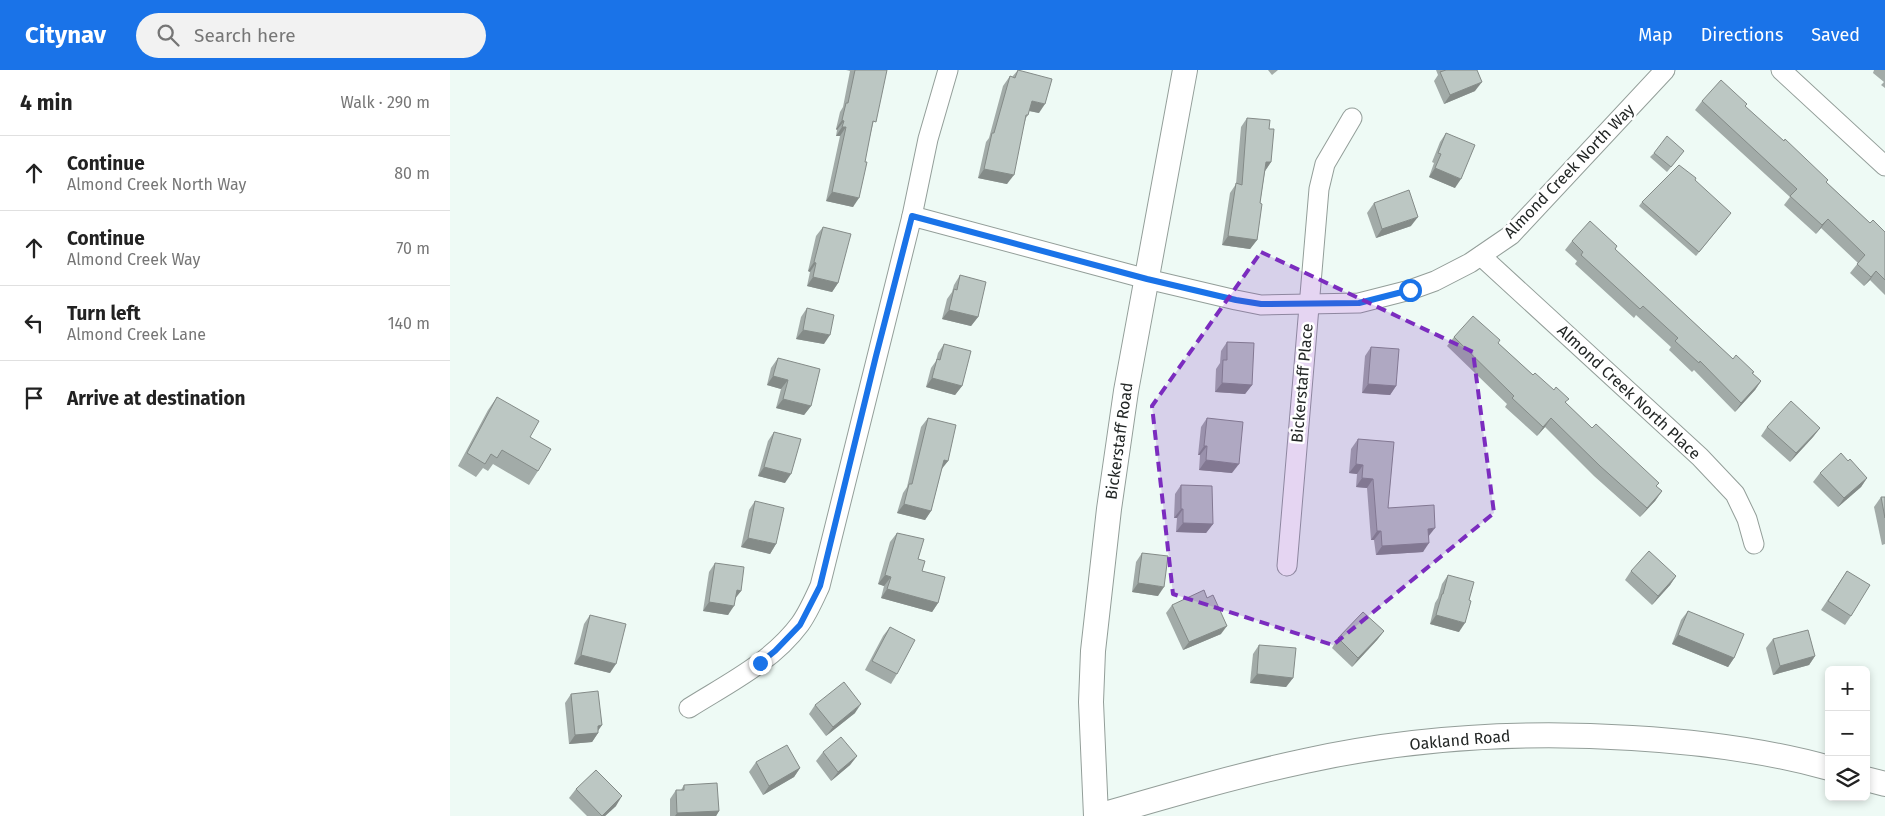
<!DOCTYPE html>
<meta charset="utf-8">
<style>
body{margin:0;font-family:"Fira Sans",sans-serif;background:#f2f2f2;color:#222}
.controls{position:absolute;right:15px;bottom:15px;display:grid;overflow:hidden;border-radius:8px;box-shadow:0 2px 8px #0003}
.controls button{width:45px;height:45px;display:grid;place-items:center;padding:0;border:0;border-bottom:1px solid #e0e0e0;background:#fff;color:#222;font:25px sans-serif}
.stop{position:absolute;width:15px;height:15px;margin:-11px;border:4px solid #1a73e8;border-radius:50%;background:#fff}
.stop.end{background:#1a73e8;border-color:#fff;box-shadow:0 1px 5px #0008}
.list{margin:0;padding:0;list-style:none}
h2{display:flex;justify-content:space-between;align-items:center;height:65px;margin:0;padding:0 20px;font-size:21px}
h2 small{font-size:16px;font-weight:400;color:#767676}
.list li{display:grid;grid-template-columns:32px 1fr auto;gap:15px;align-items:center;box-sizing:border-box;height:75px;padding:0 20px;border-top:1px solid #e0e0e0}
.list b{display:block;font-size:19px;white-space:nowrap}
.list p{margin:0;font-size:16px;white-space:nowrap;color:#767676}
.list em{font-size:16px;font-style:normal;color:#767676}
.icon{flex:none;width:28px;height:28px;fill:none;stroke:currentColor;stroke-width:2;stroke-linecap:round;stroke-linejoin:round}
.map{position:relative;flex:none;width:1435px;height:746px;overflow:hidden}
header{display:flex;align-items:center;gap:30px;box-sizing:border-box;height:70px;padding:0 25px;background:#1a73e8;color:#fff}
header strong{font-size:24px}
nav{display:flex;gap:28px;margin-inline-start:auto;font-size:18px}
.search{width:350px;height:45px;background:#f2f2f2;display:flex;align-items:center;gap:12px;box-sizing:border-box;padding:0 18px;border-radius:28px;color:#767676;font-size:19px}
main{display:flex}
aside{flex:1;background:#fff}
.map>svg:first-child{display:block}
</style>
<header>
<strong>Citynav</strong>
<div class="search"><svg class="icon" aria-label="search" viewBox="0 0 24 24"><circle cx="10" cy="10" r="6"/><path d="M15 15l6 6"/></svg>Search here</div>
<nav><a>Map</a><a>Directions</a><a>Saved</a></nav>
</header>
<main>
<aside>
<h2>4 min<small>Walk · 290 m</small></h2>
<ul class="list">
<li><svg class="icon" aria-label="ahead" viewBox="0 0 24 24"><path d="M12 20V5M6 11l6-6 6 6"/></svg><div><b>Continue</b><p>Almond Creek North Way</p></div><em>80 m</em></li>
<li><svg class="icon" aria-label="ahead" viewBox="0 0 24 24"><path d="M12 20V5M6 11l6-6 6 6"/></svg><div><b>Continue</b><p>Almond Creek Way</p></div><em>70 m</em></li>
<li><svg class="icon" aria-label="left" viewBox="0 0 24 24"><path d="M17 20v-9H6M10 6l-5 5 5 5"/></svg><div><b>Turn left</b><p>Almond Creek Lane</p></div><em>140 m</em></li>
<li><svg class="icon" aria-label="arrive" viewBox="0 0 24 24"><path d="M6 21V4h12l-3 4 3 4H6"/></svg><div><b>Arrive at destination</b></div></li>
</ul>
</aside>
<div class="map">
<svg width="1435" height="746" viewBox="0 0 1435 746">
<rect width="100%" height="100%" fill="#eefaf5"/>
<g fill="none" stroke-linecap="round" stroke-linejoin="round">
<defs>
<g id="minor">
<polyline points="1331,0 1435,96"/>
<polyline points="462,146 697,209 786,230 811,235 909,233 960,220 985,211 1020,193 1061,165 1215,0"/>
<polyline points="1031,186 1250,387 1285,424 1297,449 1304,474"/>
<polyline points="837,496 869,119 875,94 902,48"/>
<path d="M239,638c38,-24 83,-46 111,-84 8,-11 14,-25 20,-38l92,-370 16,-77 20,-69"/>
</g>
<g id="tertiary">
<polyline points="1416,709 1435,714"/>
<polyline points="646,746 641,632 643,581 659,439 676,321 735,0"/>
<path d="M648,746c69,-20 137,-40 207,-55 109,-24 216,-30 327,-23 66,4 133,12 197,30"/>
</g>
</defs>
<use href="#minor" stroke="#939e99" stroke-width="21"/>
<use href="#tertiary" stroke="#939e99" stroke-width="26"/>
<use href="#minor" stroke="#fff" stroke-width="19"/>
<use href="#tertiary" stroke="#fff" stroke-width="24"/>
</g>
<g fill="#a2aba8">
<polygon points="396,0 437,0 436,2 422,58 403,137 376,131 390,66 386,66 387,60 386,59 390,42 393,37 400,1"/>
<polygon points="568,0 589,43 579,41 578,45 576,48 557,114 528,108 536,72 539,68 553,16 560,6 562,7"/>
<polygon points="818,0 828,0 822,5"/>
<polygon points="986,0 1027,0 1025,21 994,34 984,11 988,5"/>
<polygon points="1424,0 1435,0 1435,18 1431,15 1434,12 1423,3"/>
<polygon points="1252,31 1295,36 1420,153 1435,162 1435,225 1420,210 1414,216 1400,203 1408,193 1371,158 1366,164 1334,135 1340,127 1245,40"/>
<polygon points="797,48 819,59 821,92 815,101 810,133 807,170 800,179 772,175 780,123 786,114 791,57"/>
<polygon points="996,63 1005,118 979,107 984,93 982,92 990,72"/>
<polygon points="1234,81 1217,102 1200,87 1204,83"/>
<polygon points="1192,132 1278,147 1246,186 1189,136"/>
<polygon points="924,133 961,156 926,168 917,143"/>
<polygon points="373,157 388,213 382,222 357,216 360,202 358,201 366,166"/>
<polygon points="1122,171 1167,176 1165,179 1283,289 1303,304 1311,311 1305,320 1285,342 1244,300 1242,302 1219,280 1221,277 1186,245 1184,248 1125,194 1127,191 1115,180"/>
<polygon points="510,205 528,247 521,256 492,249 497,229 502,222 504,215"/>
<polygon points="357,238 374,274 346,269 351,247"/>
<polygon points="1004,267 1048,273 1083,305 1116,333 1142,358 1209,413 1206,416 1212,421 1205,431 1190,447 1144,406 1095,357 1087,366 1055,337 1057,334 997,276"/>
<polygon points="777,272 802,315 795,324 765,322 766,299 770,293 771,281"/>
<polygon points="494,274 512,316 505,325 476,317 481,298 486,291 488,283"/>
<polygon points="921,277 946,316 940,325 912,323 915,286"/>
<polygon points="328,288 361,336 354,345 326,338 331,319 317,315 321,298"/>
<polygon points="47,327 80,367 88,401 79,415 43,394 38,401 33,398 26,407 8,396 38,340"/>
<polygon points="478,348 498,391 492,398 481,441 475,450 447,443 453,423 457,417 471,357"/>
<polygon points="757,348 782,403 749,400 750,385 748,385 751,357"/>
<polygon points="1317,357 1370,358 1363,367 1340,392 1311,366"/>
<polygon points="324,362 335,413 308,406 318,371"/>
<polygon points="908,369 938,438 978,467 973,482 926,485 924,470 921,470 917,418 906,417 907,404 899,403 901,379"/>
<polygon points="1398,391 1417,408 1411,417 1388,437 1363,412 1370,403"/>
<polygon points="731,415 763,454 756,463 726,462 727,448 724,448 725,424"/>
<polygon points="1431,427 1435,427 1435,474 1432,475 1424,437"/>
<polygon points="305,431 326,474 320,484 291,477 299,440"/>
<polygon points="447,463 468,489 472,501 488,533 482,542 431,528 434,516 428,514 440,472"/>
<polygon points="692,483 708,526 682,522 686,492"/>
<polygon points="265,493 291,521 285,528 278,545 253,541 259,502"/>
<polygon points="1181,501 1226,506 1220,515 1202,535 1175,510"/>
<polygon points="1397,501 1401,546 1395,555 1371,540"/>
<polygon points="998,505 1009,562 980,554 985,533 988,528 992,514"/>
<polygon points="722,535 771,564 733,580 716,543"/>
<polygon points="1238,541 1284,588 1278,597 1222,574 1231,550"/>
<polygon points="140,545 160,603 124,594 134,554"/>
<polygon points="440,557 447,604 441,614 415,600 433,566"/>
<polygon points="934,561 927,570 902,597 882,578 888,568"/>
<polygon points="1323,569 1365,586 1359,595 1323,605 1316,578"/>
<polygon points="809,575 843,608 836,617 800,613 803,584"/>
<polygon points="121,624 152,655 148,661 148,663 142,672 119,674 115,633"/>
<polygon points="365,635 405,643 376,666 359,644"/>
<polygon points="373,682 407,686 400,695 381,711 366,691"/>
<polygon points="306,692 350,698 344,707 313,725 299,702"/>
<polygon points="234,715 269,741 266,746 220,746 220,729 226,720 231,720"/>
<polygon points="126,719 166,736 155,746 137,746 119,728"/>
</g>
<g fill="#848b88">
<polygon points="1032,12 1025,21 994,34 1000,25"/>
<polygon points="582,31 595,34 589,43 575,40"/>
<polygon points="392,50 394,51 387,60 386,59"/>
<polygon points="392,57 396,57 390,66 386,66"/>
<polygon points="816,92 821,92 815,101"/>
<polygon points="985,98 1011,109 1005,118 979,107"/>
<polygon points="534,99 564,105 557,114 528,108"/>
<polygon points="382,122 409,128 403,137 376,131"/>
<polygon points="968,147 961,156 926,168 932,159"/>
<polygon points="1378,149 1371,158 1366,164 1372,155"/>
<polygon points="778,166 807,170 800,179 772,175"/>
<polygon points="364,192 366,193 360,202 358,201"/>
<polygon points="1426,201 1420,210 1414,216 1421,207"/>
<polygon points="363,207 388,213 382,222 357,216"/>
<polygon points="499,240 528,247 521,256 492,249"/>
<polygon points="353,260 380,265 374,274 346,269"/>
<polygon points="323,306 338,310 331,319 317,315"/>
<polygon points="482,308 512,316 505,325 476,317"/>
<polygon points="1311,311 1305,320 1285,342 1291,333"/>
<polygon points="772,313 802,315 795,324 765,322"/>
<polygon points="918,314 946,316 940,325 912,323"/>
<polygon points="333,329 361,336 354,345 326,338"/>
<polygon points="1101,348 1095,357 1087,366 1093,357"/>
<polygon points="1370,358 1363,367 1340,392 1346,383"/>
<polygon points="754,376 757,376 750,385 748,385"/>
<polygon points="494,390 498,391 491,400"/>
<polygon points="756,390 789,394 782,403 749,400"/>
<polygon points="906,394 913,395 907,404 899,403"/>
<polygon points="314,397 341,404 335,413 308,406"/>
<polygon points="912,408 923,409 917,418 906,417"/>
<polygon points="1417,408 1411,417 1388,437 1394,428"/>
<polygon points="1212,421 1205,431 1190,447 1197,438"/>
<polygon points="454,434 481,441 475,450 447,443"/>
<polygon points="731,439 733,439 727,448 724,448"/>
<polygon points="733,453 763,454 756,463 726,462"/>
<polygon points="985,458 978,467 978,459"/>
<polygon points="927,461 931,461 924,470 921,470"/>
<polygon points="298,468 326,474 320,484 291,477"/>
<polygon points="979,473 973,482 926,485 932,476"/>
<polygon points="435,505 441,507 434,516 428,514"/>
<polygon points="1226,506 1220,515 1202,535 1208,526"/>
<polygon points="688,513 714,517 708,526 682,522"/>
<polygon points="437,519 488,533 482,542 431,528"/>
<polygon points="287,520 291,521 284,530"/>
<polygon points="259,532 284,536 278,545 253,541"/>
<polygon points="986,545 1015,553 1009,562 980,554"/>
<polygon points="777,556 771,564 733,580 739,572"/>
<polygon points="934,561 927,570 902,597 908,588"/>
<polygon points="1228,565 1284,588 1278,597 1222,574"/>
<polygon points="131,585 166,594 160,603 124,594"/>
<polygon points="1365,586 1359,595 1323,605 1330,596"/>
<polygon points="807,604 843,608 836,617 800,613"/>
<polygon points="411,634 405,643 376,666 383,657"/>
<polygon points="152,655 146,663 148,663 142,672 119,674 125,665 148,656"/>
<polygon points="407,686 400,695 381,711 388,702"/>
<polygon points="350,698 344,707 313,725 319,716"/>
<polygon points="172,726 166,736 155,746 152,746"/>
<polygon points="269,741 266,746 225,746 227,743"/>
</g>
<g fill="#bcc7c3" stroke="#848b88">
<polygon points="405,0 437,0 426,52 423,51 415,92 417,92 409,128 382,122 396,57 392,57 394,51 392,50 396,33 398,33"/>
<polygon points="568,0 602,9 595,34 582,31 578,45 576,45 564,105 534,99 542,63 544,63 560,6 565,8"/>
<polygon points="996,0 1027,0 1032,12 1000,25 990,2"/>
<polygon points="1271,10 1297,34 1295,36 1334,71 1335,69 1378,110 1376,112 1420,153 1423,150 1435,162 1435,210 1426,201 1421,207 1407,194 1415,185 1378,149 1372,155 1340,126 1347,119 1252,31"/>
<polygon points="797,48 820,50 819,59 824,59 821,92 816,92 810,133 812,134 807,170 778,166 786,113 792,115"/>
<polygon points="996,63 1025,75 1011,109 985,98 991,84 988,83"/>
<polygon points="1217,66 1234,81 1221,97 1204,83"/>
<polygon points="1229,95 1246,108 1245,110 1281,143 1249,182 1192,132"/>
<polygon points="959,120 968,147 932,159 924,133"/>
<polygon points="1140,151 1167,176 1165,179 1283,289 1286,285 1304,302 1302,303 1311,311 1291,333 1250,291 1249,293 1225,271 1228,268 1193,236 1190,239 1131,185 1133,182 1122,171"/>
<polygon points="373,157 401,164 388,213 363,207 366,193 364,192"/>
<polygon points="510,205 536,212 528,247 499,240 504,219 507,220"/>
<polygon points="357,238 384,245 380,265 353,260"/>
<polygon points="1023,246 1050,270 1048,273 1083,305 1085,303 1104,320 1106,317 1119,329 1115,332 1142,358 1146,354 1209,413 1206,416 1212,421 1197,438 1150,396 1101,348 1093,357 1062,328 1064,326 1004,267"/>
<polygon points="777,272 804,273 802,315 772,313 773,290 777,290"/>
<polygon points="494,274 521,281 512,316 482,308 487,289 490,290"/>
<polygon points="921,277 949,279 946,316 918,314"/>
<polygon points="328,288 370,299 361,336 333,329 338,310 323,306"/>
<polygon points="47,327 89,351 80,367 101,379 88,401 52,380 47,388 41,384 35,394 17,383"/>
<polygon points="1341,331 1370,358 1346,383 1317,357"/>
<polygon points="478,348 506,355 498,391 494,390 481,441 454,434 459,414 462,414"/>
<polygon points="757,348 793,352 789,394 756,390 757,376 754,376"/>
<polygon points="324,362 351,369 341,404 314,397"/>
<polygon points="908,369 944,372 938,438 984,435 985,458 978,459 979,473 932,476 931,461 927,461 923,409 912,408 913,395 906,394"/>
<polygon points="1391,383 1398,391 1400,389 1417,408 1394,428 1370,403"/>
<polygon points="731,415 762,416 763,454 733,453 733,439 731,439"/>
<polygon points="1431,427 1435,427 1435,448"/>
<polygon points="305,431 334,438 326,474 298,468"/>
<polygon points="447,463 474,469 468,489 475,491 472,501 495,507 488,533 437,519 441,507 435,505"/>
<polygon points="1199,481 1226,506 1208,526 1181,501"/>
<polygon points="692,483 718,486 714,517 688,513"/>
<polygon points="265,493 294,497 291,521 287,520 284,536 259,532"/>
<polygon points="1397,501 1420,515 1401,546 1378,531"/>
<polygon points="998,505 1024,512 1019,530 1021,531 1015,553 986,545 992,524 993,524"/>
<polygon points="754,520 757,528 763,525 777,556 739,572 722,535"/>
<polygon points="1238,541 1294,564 1284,588 1228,565"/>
<polygon points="913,542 934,561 908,588 888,568"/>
<polygon points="140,545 176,554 166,594 131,585"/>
<polygon points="440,557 465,570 447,604 422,591"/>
<polygon points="1358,560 1365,586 1330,596 1323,569"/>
<polygon points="809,575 846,578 843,608 807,604"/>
<polygon points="394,612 411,634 383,657 365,635"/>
<polygon points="148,621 152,655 148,656 148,663 125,665 121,624"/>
<polygon points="391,667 407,686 388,702 373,682"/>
<polygon points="337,675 350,698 319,716 306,692"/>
<polygon points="146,700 172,726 152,746 126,719"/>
<polygon points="267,713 269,741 227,743 226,720 234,720 234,715"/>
</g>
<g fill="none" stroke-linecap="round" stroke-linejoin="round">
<polyline stroke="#1a73e8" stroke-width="6" points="310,593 325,581 350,555 370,516 426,286 462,146 697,209 786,230 811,234 909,233 960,220"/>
</g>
<path fill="#7b2cbf" fill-opacity="0.2" stroke="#7b2cbf" stroke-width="4" stroke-dasharray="10 6" stroke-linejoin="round" d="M811,182l212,100 21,161 -161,132 -160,-51 -21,-188z"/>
<g text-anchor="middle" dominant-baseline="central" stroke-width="5" stroke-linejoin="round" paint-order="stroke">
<g font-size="16" fill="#222625" stroke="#fff">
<text transform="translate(1119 101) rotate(-46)">Almond Creek North Way</text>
<text transform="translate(852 313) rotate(-85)">Bickerstaff Place</text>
<text transform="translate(1179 322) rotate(43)">Almond Creek North Place</text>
<text transform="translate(669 371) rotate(-82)">Bickerstaff Road</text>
<text transform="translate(1010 670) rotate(-5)">Oakland Road</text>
</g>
</g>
</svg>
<div class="controls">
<button>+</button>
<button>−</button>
<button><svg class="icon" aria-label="layers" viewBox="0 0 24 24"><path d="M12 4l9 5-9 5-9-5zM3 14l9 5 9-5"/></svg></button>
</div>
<div class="stop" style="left:960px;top:220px"></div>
<div class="stop end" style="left:310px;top:593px"></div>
</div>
</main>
